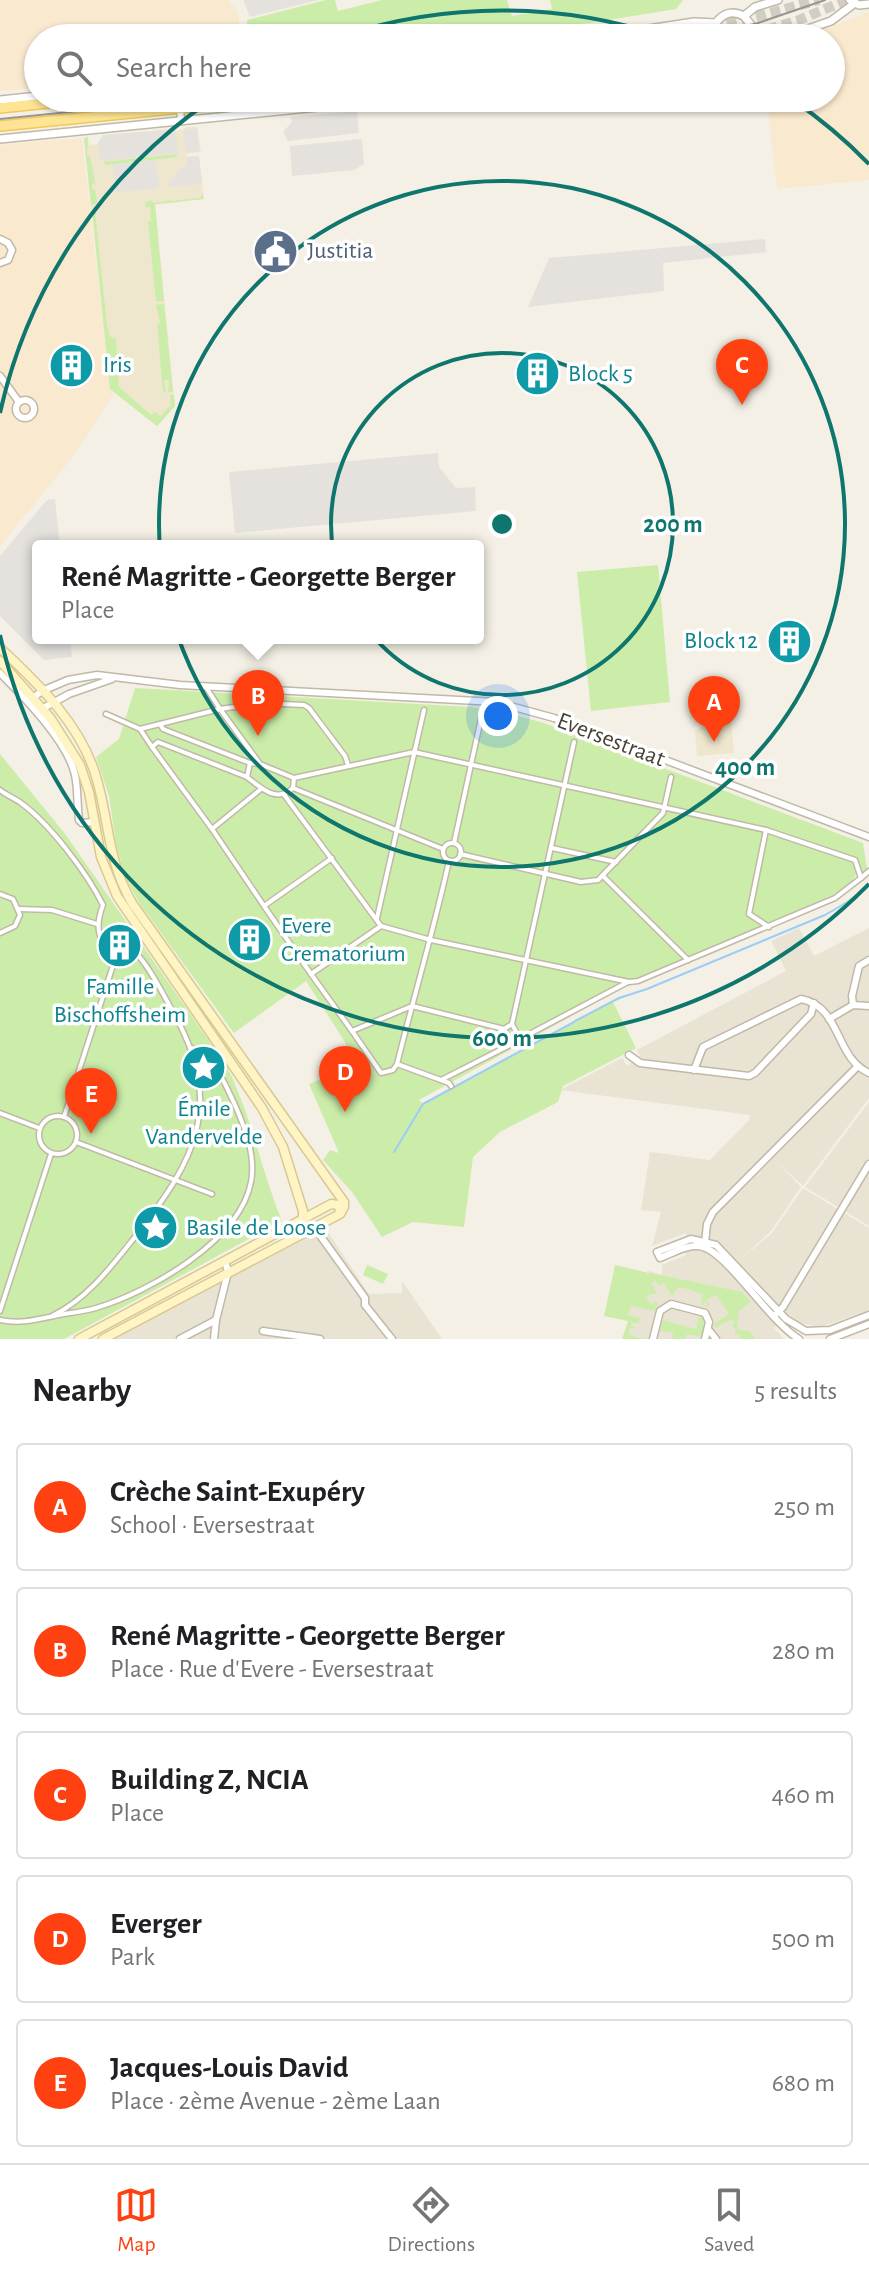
<!DOCTYPE html>
<meta charset="utf-8">
<style>
body{margin:0;font-family:"Alegreya Sans",sans-serif;background:#f6f6f6;color:#202124}
.you{position:absolute;left:498px;top:716px;width:28px;height:28px;margin:-20px;border:6px solid #fff;border-radius:50%;background:#1a73e8;box-shadow:0 0 0 12px #1a73e833}
.badge{display:grid;place-items:center;width:52px;height:52px;border-radius:50%;background:#ff4011;color:#fff;font-size:26px;font-weight:700}
.pin{position:absolute;translate:-50% -66px;filter:drop-shadow(0 2px 4px #0008)}
.pin::after{content:'';position:absolute;top:42px;width:28px;height:24px;background:inherit;clip-path:polygon(0 0,100% 0,50% 100%)}
.popup{position:absolute;left:32px;top:540px;width:452px;height:104px;box-sizing:border-box;display:grid;place-content:center;border-radius:8px;background:#fff;filter:drop-shadow(0 2px 6px #0005);font-size:26px;white-space:nowrap;color:#757577}
.popup b{font-size:30px;color:#202124}
.popup::after{content:'';position:absolute;left:50%;top:100%;margin-left:-16px;border:16px solid transparent;border-top-color:#fff}
.list{margin:0;padding:0;list-style:none}
h2{display:flex;justify-content:space-between;align-items:center;height:104px;margin:0;padding:0 32px;font-size:34px}
h2 small{font-size:26px;font-weight:400;color:#757577}
.list li{display:grid;grid-template-columns:52px 1fr auto;gap:24px;align-items:center;box-sizing:border-box;height:128px;margin:0 16px 16px;padding:0 16px;border:2px solid #e0e0e0;border-radius:8px}
.list b{display:block;font-size:30px;white-space:nowrap}
.list p{margin:0;font-size:26px;white-space:nowrap;color:#757577}
.list em{font-size:26px;font-style:normal;color:#757577}
.icon{flex:none;width:44px;height:44px;fill:none;stroke:currentColor;stroke-width:2;stroke-linecap:round;stroke-linejoin:round}
.map{position:relative;flex:none;width:869px;height:1339px;overflow:hidden}
.search{position:absolute;background:#fff;box-shadow:0 2px 6px #0004;left:24px;right:24px;top:24px;height:88px;display:flex;align-items:center;gap:20px;box-sizing:border-box;padding:0 28px;border-radius:44px;color:#757577;font-size:30px}
.sheet{height:824px;background:#fff}
nav{display:flex;justify-content:space-around;align-items:center;box-sizing:border-box;height:112px;border-top:2px solid #e0e0e0;background:#fff;font-size:22px;color:#757577}
nav a{display:grid;justify-items:center;gap:4px}
nav .on{color:#ff4011}
.map>svg:first-child{display:block}
</style>
<div class="map">
<svg width="869" height="1339" viewBox="0 0 869 1339">
<rect width="100%" height="100%" fill="#f4f0e5"/>
<g fill="#e9e3d3">
<polygon points="799,928 814,956 869,928 869,1098 803,1186 774,1159 801,1187 771,1231 741,1259 772,1233 803,1188 869,1228 869,1310 820,1327 800,1323 788,1315 774,1328 784,1339 627,1339 632,1316 628,1315 630,1306 635,1306 645,1272 649,1271 662,1275 662,1265 686,1255 686,1233 652,1246 661,1212 641,1210 650,1152 710,1160 749,1120 750,1115 560,1090 622,1058 627,1066 640,1056 637,1050 786,971 771,941"/>
<polygon points="869,1102 869,1226 805,1187"/>
<polygon points="322,1223 369,1294 402,1293 402,1281 442,1339 115,1339"/>
</g>
<g fill="#f9e9ce">
<polygon points="0,0 228,0 238,12 240,38 38,38 38,87 0,91"/>
<polygon points="869,12 869,180 777,189 767,98 831,98 831,38 803,38"/>
<polygon points="82,138 110,389 114,393 77,451 0,546 0,145"/>
</g>
<g fill="#efe7cd">
<polygon points="187,127 197,127 201,152 187,154 186,156 199,156 204,199 155,205 175,406 157,426 110,389 84,138 88,137 89,145 97,144 103,135 175,129 176,132"/>
<polygon points="730,708 734,753 697,756 695,731 703,726 702,710"/>
</g>
<g fill="#cbeda9">
<polygon points="326,0 335,0 338,11 382,0 507,0 512,16 552,9 550,0 683,0 676,9 590,23 447,38 248,38 247,20"/>
<polygon points="88,137 87,156 90,156 95,183 92,184 92,189 95,189 97,203 91,205 84,138"/>
<polygon points="177,154 177,157 106,165 103,162"/>
<polygon points="202,193 204,199 155,204 164,301 156,301 148,222 151,221 150,207 145,207 145,203 150,200 154,203 167,201 167,199 171,201 201,198"/>
<polygon points="92,209 95,210 107,325 110,337 116,339 119,387 151,415 155,412 161,416 171,405 170,395 174,395 175,406 157,426 110,389"/>
<polygon points="164,304 173,392 168,392 169,380 164,380 166,392 163,393 157,324 160,323 156,305"/>
<polygon points="658,565 670,702 591,711 577,572"/>
<polygon points="135,688 471,707 507,713 544,723 863,843 867,869 856,875 847,888 795,913 636,979 628,980 626,986 419,1100 423,1104 616,999 647,989 832,911 869,885 853,899 825,915 613,1002 636,1048 563,1086 558,1102 500,1132 473,1157 464,1227 413,1222 382,1237 352,1192 323,1160 330,1150 339,1153 309,1084 354,1066 345,1042 306,981 234,1033 140,904 125,877 116,844 109,796 96,757 119,739"/>
<path d="M0,754l66,81 161,232c25,50 34,103 55,154l-218,118h-64z"/>
<polygon points="367,1265 388,1274 383,1284 363,1275"/>
<path d="M615,1265l30,7 2,3 4,-2 91,19 9,10 -12,9 -2,18 12,2 7,8h-15l-1,-5 -3,1 -3,-3 2,-2 -4,-4 3,-4 -3,-3 -17,9 -1,-4 15,-10 -13,-19 -9,5 3,5 -4,3 1,-9 -6,7 2,-12c-8,-2 -16,-7 -26,-6l-5,8 -8,-13 -5,3 -4,-6 -4,3 6,10 -11,3 5,8 5,-3 2,4 -4,6 -23,-5 -3,9 12,3 -1,5h-8v3l6,2h-7l-1,7 16,4h-23l6,-18 -24,-5z"/>
<polygon points="699,1315 704,1321 702,1337 687,1334 685,1339 672,1339 673,1332 660,1331 662,1320 696,1329"/>
</g>
<g fill="#e5e2de">
<polygon points="243,0 318,0 250,17"/>
<polygon points="357,111 359,133 288,141 283,132 292,122 291,117"/>
<polygon points="197,127 199,151 186,152 183,131"/>
<polygon points="175,129 179,153 102,161 99,157 98,143 103,135"/>
<polygon points="362,139 364,164 354,170 292,176 290,146"/>
<polygon points="199,156 202,184 169,187 169,182 182,167 187,166 187,157"/>
<polygon points="156,160 159,188 116,192 113,164"/>
<polygon points="765,239 766,252 663,263 664,291 528,307 549,258"/>
<polygon points="438,453 439,467 456,488 475,487 476,511 235,533 229,472"/>
<polygon points="55,499 60,546 38,546 38,638 70,638 72,657 44,660 0,616 0,556 47,500"/>
</g>
<g fill="none" stroke-linecap="round" stroke-linejoin="round">
<g stroke="#9bcdf8" stroke-width="2">
<polyline points="575,1021 619,998 647,989 825,915 853,899 865,889"/>
<polyline points="394,1152 423,1104 574,1022"/>
</g>
<g stroke="#d2cdc2" stroke-width="10" stroke-dasharray="10 5" stroke-linecap="butt">
<polyline points="698,32 819,0"/>
<polyline points="739,38 799,20 847,0"/>
</g>
<defs>
<g id="pedestrian">
<polyline points="206,687 220,709 262,703 304,705 309,708 345,756 348,765"/>
<polyline points="106,714 140,729 152,747 158,742 247,777"/>
<polyline points="160,724 163,729 250,763"/>
<path d="M140,729l80,-20 40,55 34,14 -1,10c-16,15 -31,1 -46,-11l3,-14 10,1"/>
<polyline points="152,747 212,829 261,789"/>
<polyline points="294,778 414,752 766,830 855,860 861,878 869,871"/>
<polyline points="293,788 443,849"/>
<path d="M0,790c6,5 14,8 21,13 29,21 66,70 82,102 -11,28 -1,54 33,48 15,16 25,38 36,57 54,94 24,149 -37,227 -24,30 -48,62 -83,79"/>
<polyline points="285,796 381,926 431,940 629,982 638,981 835,898 861,878"/>
<polyline points="212,829 264,906 332,858"/>
<polyline points="766,830 749,914 769,927"/>
<circle cx="452" cy="852" r="9"/>
<polyline points="454,843 482,714"/>
<polyline points="552,848 616,862"/>
<polyline points="460,854 581,882 598,880 663,813 671,777"/>
<path d="M449,861c-15,68 -35,135 -52,203l-4,6 -12,3 -29,-42 60,-25 92,23 8,-5 62,-282"/>
<polyline points="603,876 688,960"/>
<polyline points="0,894 13,899 20,915 15,926 0,933"/>
<polyline points="264,906 311,974 381,926"/>
<polyline points="19,909 52,910 97,924"/>
<polyline points="377,918 424,710"/>
<polyline points="311,974 352,1031"/>
<polyline points="504,1029 512,1044 520,1039 512,1024"/>
<polyline points="520,1039 628,982"/>
<polyline points="397,1064 449,1083 451,1086"/>
<polyline points="441,1080 512,1044"/>
<polyline points="0,1113 39,1128"/>
<circle cx="58" cy="1135" r="19"/>
<polyline points="64,1117 117,953"/>
<polyline points="76,1142 212,1194"/>
<polyline points="0,1311 51,1154"/>
<path d="M0,1320c20,4 35,0 54,-4 14,-3 28,-4 42,-8 53,-16 144,-67 155,-126 5,-26 -6,-54 -16,-77 -10,-21 -20,-48 -43,-57"/>
</g>
<g id="minor">
<polyline points="179,98 181,121"/>
<polyline points="0,239 8,243 12,250 8,260 0,263"/>
<polyline points="0,376 19,402"/>
<circle cx="25" cy="409" r="9"/>
<path d="M0,673c24,24 68,69 75,102 3,14 2,30 4,45l3,3 13,-1"/>
<polyline points="33,698 42,691 68,680 97,675 180,685 496,702 554,718 869,837"/>
<polyline points="38,711 69,694 112,679"/>
<polyline points="853,1005 852,996 859,966 869,960"/>
<polyline points="829,1019 853,1005 869,1006"/>
<polyline points="629,1055 640,1063 749,1076 755,1073 811,1014 814,1003"/>
<path d="M694,1070l9,-23 98,-48c41,8 33,58 68,74"/>
<polyline points="314,1227 365,1298 365,1305 392,1339"/>
<polyline points="705,1243 707,1224 713,1212 857,1067"/>
<polyline points="776,1314 783,1307 869,1164"/>
<polyline points="708,1329 716,1339"/>
<polyline points="263,1331 320,1339"/>
<polyline points="180,1339 216,1320 228,1272 225,1260"/>
<polyline points="214,1339 216,1320"/>
<polyline points="653,1339 660,1311 671,1304 705,1313 709,1322 705,1339"/>
<path d="M799,1339c-30,-18 -71,-85 -96,-92 -14,-4 -30,6 -43,11l-3,-6 34,-13 25,6 70,74 20,12 24,-1 39,-15"/>
<polyline points="830,1339 869,1324"/>
</g>
<g id="tertiary">
<polyline points="850,0 859,5 869,4"/>
<polyline points="744,16 755,7 778,0"/>
<polyline points="744,16 751,25 751,38"/>
<path d="M590,38l104,-16 22,1c7,-10 17,-13 28,-7"/>
<polyline points="715,38 716,23"/>
<polyline points="782,38 831,21 855,3"/>
<polyline points="0,100 38,96"/>
<polyline points="0,139 407,98"/>
</g>
<g id="secondary">
<path d="M0,648c39,36 83,79 97,132 13,45 10,79 35,123l212,299v5l-4,7 -237,125"/>
<polyline points="0,661 51,719 80,765 89,792 101,857 117,896 262,1108 283,1147 303,1211 303,1218"/>
<polyline points="79,1339 331,1204 339,1205 340,1213"/>
</g>
<g id="primary">
<polyline points="0,108 97,98"/>
<polyline points="0,126 283,98"/>
</g>
<polyline id="trunk" points="664,38 698,32"/>
</defs>
<use href="#pedestrian" stroke="#c1b9a7" stroke-width="7"/>
<use href="#minor" stroke="#c1b9a7" stroke-width="9"/>
<use href="#tertiary" stroke="#c1b9a7" stroke-width="10"/>
<use href="#secondary" stroke="#d9c990" stroke-width="11"/>
<use href="#primary" stroke="#f0c957" stroke-width="12"/>
<use href="#trunk" stroke="#eead26" stroke-width="13"/>
<use href="#pedestrian" stroke="#fff" stroke-width="4"/>
<use href="#minor" stroke="#fff" stroke-width="6"/>
<use href="#tertiary" stroke="#fff" stroke-width="7"/>
<use href="#secondary" stroke="#fff4c4" stroke-width="8"/>
<use href="#primary" stroke="#ffe593" stroke-width="9"/>
<use href="#trunk" stroke="#ffdc7c" stroke-width="10"/>
<g stroke="#969696" stroke-width="2">
<polyline points="697,38 758,23 825,0"/>
<polyline points="0,119 207,98"/>
</g>
</g>
<g fill="none" stroke="#0f766e" stroke-width="4">
<circle cx="502" cy="524" r="171"/>
<circle cx="502" cy="524" r="343"/>
<path d="M869 884A514 514 0 0 1 0 635M0 413A514 514 0 0 1 211 100M339 37A514 514 0 0 1 665 37M793 100A514 514 0 0 1 869 164"/>
</g>
<defs>
<symbol id="civic-disc" viewBox="-11 -11 22 22"><circle r="9.5" fill="#5c6f8a" stroke="#fff"/><path d="M-.6-6.5H3V-4.5H.6V-3L4-1V1h2V6H-6V1h2V-1L-.6-3ZM-1.2 2.5V6h2.4V2.5Z" fill="#fff"/></symbol>
<symbol id="building-disc" viewBox="-11 -11 22 22"><circle r="9.5" fill="#0f9aa8" stroke="#fff"/><path d="M-4-6H4V6H1V3H-1V6H-4ZM-2.5-4.3h1.7v1.8h-1.7ZM.8-4.3h1.7v1.8H.8ZM-2.5-1h1.7V.8h-1.7ZM.8-1h1.7V.8H.8Z" fill="#fff"/></symbol>
<symbol id="sight-disc" viewBox="-11 -11 22 22"><circle r="9.5" fill="#0f9aa8" stroke="#fff"/><path d="M0-6L1.8-2.2L6-1.7L2.9 1.2L3.7 5.4L0 3.3L-3.7 5.4L-2.9 1.2L-6-1.7L-1.8-2.2Z" fill="#fff"/></symbol>
</defs>
<g fill-rule="evenodd">
<use href="#civic-disc" x="250" y="226" width="51" height="51"/>
<use href="#building-disc" x="46" y="340" width="51" height="51"/>
<use href="#building-disc" x="512" y="348" width="51" height="51"/>
<use href="#building-disc" x="764" y="616" width="51" height="51"/>
<use href="#building-disc" x="224" y="914" width="51" height="51"/>
<use href="#building-disc" x="94" y="920" width="51" height="51"/>
<use href="#sight-disc" x="178" y="1042" width="51" height="51"/>
<use href="#sight-disc" x="130" y="1202" width="51" height="51"/>
</g>
<g text-anchor="middle" dominant-baseline="central" stroke-width="7" stroke-linejoin="round" paint-order="stroke">
<g font-size="24" fill="#4e5e75" stroke="#fff" text-anchor="start">
<text x="307" y="251">Justitia</text>
</g>
<g font-size="24" fill="#0d838f" stroke="#fff" text-anchor="start">
<text x="103" y="365">Iris</text>
<text x="568" y="374">Block 5</text>
<text x="758" y="641" text-anchor="end">Block 12</text>
<text x="281" y="926">Evere<tspan x="281" dy="28">Crematorium</tspan></text>
<text x="120" y="987" text-anchor="middle">Famille<tspan x="120" dy="28">Bischoffsheim</tspan></text>
<text x="204" y="1109" text-anchor="middle">Émile<tspan x="204" dy="28">Vandervelde</tspan></text>
<text x="186" y="1228">Basile de Loose</text>
</g>
<g font-size="24" fill="#484134" stroke="#fff">
<text transform="translate(611 740) rotate(21)">Eversestraat</text>
</g>
</g>
<circle cx="502" cy="524" r="12" fill="#0f766e" stroke="#fff" stroke-width="4"/>
<g font-size="24" text-anchor="middle" font-weight="bold" fill="#0f766e" stroke="#fff" stroke-width="7" stroke-linejoin="round" paint-order="stroke">
<text x="673" y="532">200 m</text>
<text x="745" y="775">400 m</text>
<text x="502" y="1046">600 m</text>
</g>
</svg>
<div class="you"></div>
<div class="pin badge" style="left:714px;top:742px">A</div>
<div class="pin badge" style="left:258px;top:736px">B</div>
<div class="popup"><b>René Magritte - Georgette Berger</b>Place</div>
<div class="pin badge" style="left:742px;top:405px">C</div>
<div class="pin badge" style="left:345px;top:1112px">D</div>
<div class="pin badge" style="left:91px;top:1134px">E</div>
<div class="search"><svg class="icon" aria-label="search" viewBox="0 0 24 24"><circle cx="10" cy="10" r="6"/><path d="M15 15l6 6"/></svg>Search here</div>
</div>
<section class="sheet">
<h2>Nearby<small>5 results</small></h2>
<ul class="list">
<li><span class="badge">A</span><div><b>Crèche Saint-Exupéry</b><p>School · Eversestraat</p></div><em>250 m</em></li>
<li><span class="badge">B</span><div><b>René Magritte - Georgette Berger</b><p>Place · Rue d'Evere - Eversestraat</p></div><em>280 m</em></li>
<li><span class="badge">C</span><div><b>Building Z, NCIA</b><p>Place</p></div><em>460 m</em></li>
<li><span class="badge">D</span><div><b>Everger</b><p>Park</p></div><em>500 m</em></li>
<li><span class="badge">E</span><div><b>Jacques-Louis David</b><p>Place · 2ème Avenue - 2ème Laan</p></div><em>680 m</em></li>
</ul>
</section>
<nav>
<a class="on"><svg class="icon" aria-label="map" viewBox="0 0 24 24"><path d="M3 6l6-2 6 2 6-2v14l-6 2-6-2-6 2zM9 4v14M15 6v14"/></svg>Map</a>
<a><svg class="icon" aria-label="directions" viewBox="0 0 24 24"><path d="M12 3l9 9-9 9-9-9zM9 14v-3h6M13 9l2 2-2 2"/></svg>Directions</a>
<a><svg class="icon" aria-label="saved" viewBox="0 0 24 24"><path d="M7 4h10v16l-5-4-5 4z"/></svg>Saved</a>
</nav>
